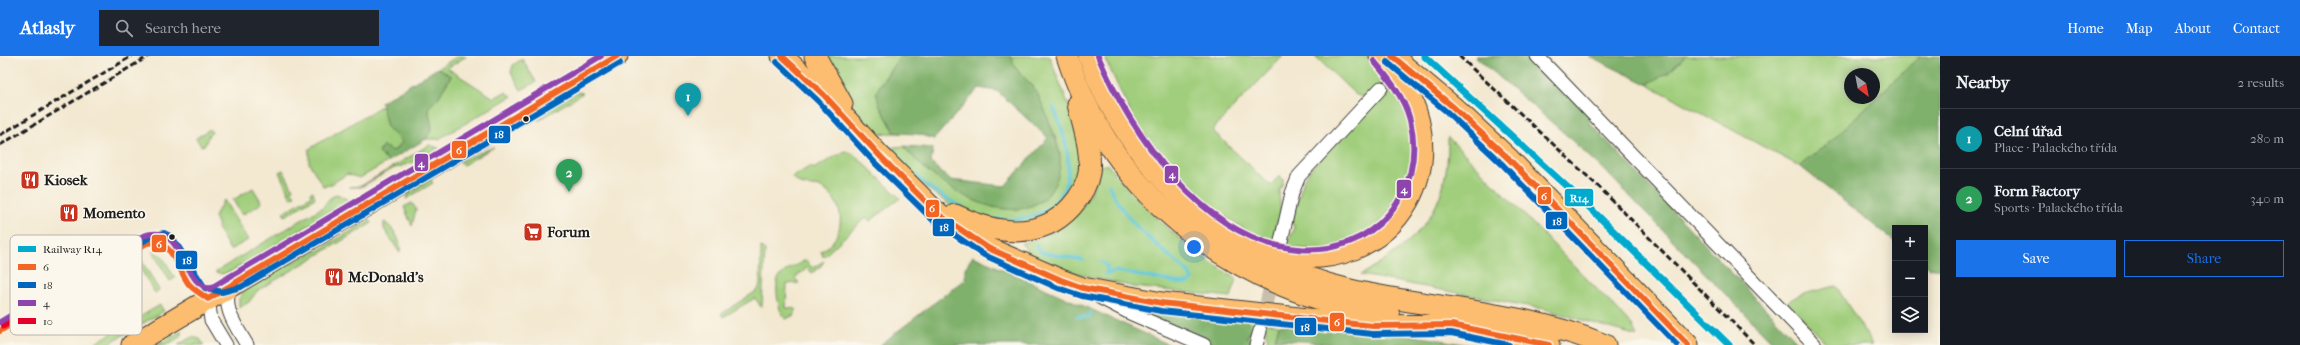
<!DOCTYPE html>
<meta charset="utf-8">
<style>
body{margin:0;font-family:"IM FELL French Canon",serif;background:#20242c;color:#f1f3f6}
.controls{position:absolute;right:12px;bottom:12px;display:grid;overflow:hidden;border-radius:0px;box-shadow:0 2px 10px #0003}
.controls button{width:36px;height:36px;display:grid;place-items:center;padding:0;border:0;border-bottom:1px solid #363941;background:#171b24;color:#f1f3f6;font:20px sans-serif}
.compass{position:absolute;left:1844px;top:12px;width:36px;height:36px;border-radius:50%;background:#171b24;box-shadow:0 2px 10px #0003;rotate:148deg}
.you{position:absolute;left:1194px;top:191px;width:14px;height:14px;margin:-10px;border:3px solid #fff;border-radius:50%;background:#1a73e8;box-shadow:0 0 0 6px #1a73e833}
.badge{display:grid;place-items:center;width:26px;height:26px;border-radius:50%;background:#1a73e8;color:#fff;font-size:13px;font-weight:700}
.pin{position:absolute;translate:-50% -33px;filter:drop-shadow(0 1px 2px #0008)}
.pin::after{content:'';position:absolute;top:21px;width:14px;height:12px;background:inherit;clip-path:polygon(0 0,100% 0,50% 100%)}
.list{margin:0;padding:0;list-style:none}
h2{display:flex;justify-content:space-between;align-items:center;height:52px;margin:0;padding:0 16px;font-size:17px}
h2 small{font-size:13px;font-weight:400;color:#9ea1a6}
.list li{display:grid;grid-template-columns:26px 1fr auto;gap:12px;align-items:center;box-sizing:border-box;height:60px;padding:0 16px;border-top:1px solid #363941}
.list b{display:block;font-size:15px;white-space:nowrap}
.list p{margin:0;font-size:13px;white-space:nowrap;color:#9ea1a6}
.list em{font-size:13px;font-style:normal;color:#9ea1a6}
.actions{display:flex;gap:8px;padding:12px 16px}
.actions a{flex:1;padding:9px 0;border:1px solid #1a73e8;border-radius:0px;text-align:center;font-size:14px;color:#1a73e8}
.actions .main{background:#1a73e8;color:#fff}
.icon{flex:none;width:22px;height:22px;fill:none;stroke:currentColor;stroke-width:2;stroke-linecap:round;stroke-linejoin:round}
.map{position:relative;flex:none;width:1940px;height:289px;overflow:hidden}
header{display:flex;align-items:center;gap:24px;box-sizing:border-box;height:56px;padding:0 20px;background:#1a73e8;color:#fff}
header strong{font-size:19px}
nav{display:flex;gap:22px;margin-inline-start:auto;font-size:14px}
.search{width:280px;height:36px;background:#20242c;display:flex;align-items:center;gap:10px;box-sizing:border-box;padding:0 14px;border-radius:0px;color:#9ea1a6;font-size:15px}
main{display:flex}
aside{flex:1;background:#171b24}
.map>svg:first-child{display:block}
</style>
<header>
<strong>Atlasly</strong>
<div class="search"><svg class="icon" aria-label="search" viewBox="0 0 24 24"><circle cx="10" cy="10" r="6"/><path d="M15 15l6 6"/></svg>Search here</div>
<nav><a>Home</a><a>Map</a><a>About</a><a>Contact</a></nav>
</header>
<main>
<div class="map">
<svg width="1940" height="289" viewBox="0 0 1940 289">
<rect width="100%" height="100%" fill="#fbf7ec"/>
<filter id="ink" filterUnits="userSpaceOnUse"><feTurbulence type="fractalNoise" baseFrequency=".025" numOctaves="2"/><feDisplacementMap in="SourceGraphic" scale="8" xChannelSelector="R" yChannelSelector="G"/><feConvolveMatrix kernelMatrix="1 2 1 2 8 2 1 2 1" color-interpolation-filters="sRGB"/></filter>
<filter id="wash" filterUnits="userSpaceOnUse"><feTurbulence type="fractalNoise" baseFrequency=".012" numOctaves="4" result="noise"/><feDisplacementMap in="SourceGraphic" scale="16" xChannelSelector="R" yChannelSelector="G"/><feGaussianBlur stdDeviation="0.9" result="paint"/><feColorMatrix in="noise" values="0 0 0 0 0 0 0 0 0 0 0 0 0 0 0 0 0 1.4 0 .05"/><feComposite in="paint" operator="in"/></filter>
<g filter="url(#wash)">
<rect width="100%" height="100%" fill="#f3e8d0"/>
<g fill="#a0ce7c" stroke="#5e754c" fill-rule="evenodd">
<polygon points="458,0 467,0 447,12 494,42 505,36 512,40 439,83 426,83 432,72 428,52 438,42 451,21 438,12"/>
<polygon points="821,0 900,0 879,30 879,48 895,77 873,78 840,34"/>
<path d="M1010,0h39l24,60 9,44 -5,26 -19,25 -37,14 -53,-11 -17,-8 -31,-23 -33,-35 17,-2c22,31 58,45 91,62l65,-52 -4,-17 -20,-49 -19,-19z"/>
<polygon points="1104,0 1283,0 1212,74 1270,129 1280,120 1283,123 1283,128 1279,134 1281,164 1277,165 1275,175 1276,185 1285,188 1293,176 1294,169 1291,168 1304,123 1364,41 1356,39 1315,0 1365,0 1382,11 1388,17 1415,77 1406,133 1376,172 1326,194 1282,191 1254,179 1229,163 1199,139 1148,84 1129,54"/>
<path d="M1686,0h234l-90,86 -28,22 -1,3 -154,-83 21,-11zM1850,18h24v24h-24z"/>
<polygon points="522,3 536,26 521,34 511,16 513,9"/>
<polygon points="578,36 583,37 538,65 553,50"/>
<polygon points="383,49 387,71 402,86 400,90 383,102 389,105 360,122 347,118 330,129 323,130 309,107 309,93"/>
<polygon points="210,73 212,77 209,78 205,89 201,90 196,82"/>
<path d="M1448,81l184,188 5,11 -93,-27 -183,-34c60,-37 88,-63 87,-138z"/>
<polygon points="429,89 439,92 417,105 392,113 361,131 349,131 361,130"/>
<polygon points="494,91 463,109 460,105"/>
<path d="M845,95l9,3 46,44 -30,23 -4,-4 -43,40 -2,-6c24,-12 26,-45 4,-61 -12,-8 -20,1 -33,-13l19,-11 2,3z"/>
<path d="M1107,108c39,48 77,83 130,115l-6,18 -97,-10 -63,-15 -38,-15 -12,-14c49,-13 64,-29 80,-77z"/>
<polygon points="283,114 293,133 291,135 295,140 291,142 279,116"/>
<polygon points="430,122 433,127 406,143 409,136"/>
<polygon points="253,132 262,147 242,159 233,144"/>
<polygon points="313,135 315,142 285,160 283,157 311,140 310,137"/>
<polygon points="337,138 350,145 232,215 223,218 215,216 323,151 330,142"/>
<polygon points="224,144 248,184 230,194 217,171 219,169 214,161"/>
<polygon points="412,147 416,153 412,170 404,151"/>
<polygon points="370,164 372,167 257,235 249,246 239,252 239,242 247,231 262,221 320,193"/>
<path d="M384,166c10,6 18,19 16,31l-16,-24z"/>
<polygon points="761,191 765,194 762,249 761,251 755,242 723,261 721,258 758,234 760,228"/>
<polygon points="152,195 162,200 175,222 170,225"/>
<polygon points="140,202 159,234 155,237 140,212"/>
<path d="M806,204l6,8 12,-7 -3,5 -9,7 -5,-5 -12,10 4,5 -12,1 -1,24 10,1 -2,6 -8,4c-8,-5 -12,-34 -7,-42 5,-7 20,-13 27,-17z"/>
<polygon points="1836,230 1873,289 1828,289 1787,246 1799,239"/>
<polygon points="160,249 164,255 106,289 92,289"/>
<polygon points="1246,263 1279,269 1275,284 1268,287 1265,270 1255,271 1249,282 1247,283"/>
<polygon points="182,275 180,281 167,289 157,289"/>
<polygon points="192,281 200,283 204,289 178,289"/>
</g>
<g fill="#80b16c" stroke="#4e6644">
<path d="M900,0h110c3,5 5,12 9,16 5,6 12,11 16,18 6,8 23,54 25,65 1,14 -2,26 -10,37 -5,8 -10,10 -19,14 -40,16 -104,-28 -127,-60l29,2 -2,15 19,17 55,6 43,-48 -51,-47 -18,-3 -45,51 -16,-5 -23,-1 -16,-29 -3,-12z"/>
<polygon points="1475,0 1545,0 1595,52 1588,65 1800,289 1775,289 1612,122 1564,77"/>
<polygon points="1589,0 1686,0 1668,17 1647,28"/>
<polygon points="1920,0 1940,0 1940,212 1929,212 1925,209 1925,172 1895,172 1895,186 1801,111 1802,108 1830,86"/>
<polygon points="438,12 451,20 438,42 428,52 432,72 426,83 389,105 379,97 382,90 394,95 402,86 387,71 381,46"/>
<polygon points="973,200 1170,289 880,289 965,223 965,212"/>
<polygon points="1139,249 1246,263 1251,272 1247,282 1253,285 1250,289 1215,289 1140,256"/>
<path d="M1279,269c62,3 127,7 188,20h-132l-30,-4 -30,-1z"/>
</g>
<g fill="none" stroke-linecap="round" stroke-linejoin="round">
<g stroke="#5cc6d7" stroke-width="3.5">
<path d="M890,92c19,24 44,46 73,59"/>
<path d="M1029,162v-1c54,-15 42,-71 24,-110"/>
<polyline points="997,163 1010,164 1029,161"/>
<polyline points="1036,190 1040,195 1044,197 1083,204"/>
<polyline points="1102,206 1107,210 1107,217"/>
<path d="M1106,218l10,-3 63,12h10l3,-3 -3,-7c-29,-26 -66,-51 -80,-88"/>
<polyline points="1077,261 1088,261 1091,256"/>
</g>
</g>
</g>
<g filter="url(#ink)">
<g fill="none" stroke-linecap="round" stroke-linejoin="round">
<polyline stroke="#c8bfac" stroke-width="13" stroke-dasharray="13 6" stroke-linecap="butt" points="1262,265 1273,218"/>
<defs>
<g id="street">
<polyline points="1537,0 1815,289"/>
<polyline points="1281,185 1292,137 1299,120 1381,32"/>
<path d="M233,229c-15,19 5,44 14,60"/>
<polyline points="1099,241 1130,257 1204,289"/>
<polyline points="208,243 211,264 226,289"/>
<polyline points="1256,289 1260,275"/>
</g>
<g id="primary">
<polyline points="782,0 824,39 881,101 939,159 988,192 1061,224 1083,232 1162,247 1373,270 1452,269"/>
<polyline points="815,0 842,48"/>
<path d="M1067,0c47,145 174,237 322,259"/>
<path d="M1089,0c39,114 143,207 261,234 84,19 174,21 255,55"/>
<polyline points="1392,0 1452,50 1509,103 1688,289"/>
<path d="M955,159c38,18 84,27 116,-8 8,-9 16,-21 18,-34 3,-23 -6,-47 -11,-69"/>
<path d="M1270,196c127,35 204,-105 110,-196"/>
<polyline points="1440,267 1502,278 1549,289"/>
<polyline points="132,289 617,0"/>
</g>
</defs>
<use href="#street" stroke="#3c3b37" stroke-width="15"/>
<use href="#primary" stroke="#3c3b37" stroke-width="23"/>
<use href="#street" stroke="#fff" stroke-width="13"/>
<use href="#primary" stroke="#fcbd6f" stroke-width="21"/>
<g stroke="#1c1c1c" stroke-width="3" stroke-dasharray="6 3" stroke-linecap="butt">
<polyline points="1459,0 1601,133 1755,289"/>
<polyline points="0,79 132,0"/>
<polyline points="0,89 149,0"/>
</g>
<defs>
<g id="bus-1">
<polyline points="782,0 824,39 881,101 939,159 988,192 1061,224 1083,232 1162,247 1373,270 1452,269 1549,289"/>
<polyline points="1392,0 1452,50 1509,103 1688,289"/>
<path d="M0,275l147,-88c25,-5 30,24 41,40 5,7 14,11 20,16l409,-243"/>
</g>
<g id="bus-2">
<polyline points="777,6 818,45 875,107 934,165 984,199 1058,232 1082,240 1161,255 1372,278 1451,277 1509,289"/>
<polyline points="1387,6 1447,56 1503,109 1677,289"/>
<polyline points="48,243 152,180 164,177 172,181 205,232 222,236 241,231 620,7"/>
</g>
<g id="bus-3">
<path d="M1098,0c33,78 106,185 200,193 74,7 130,-56 112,-129 -6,-23 -21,-41 -36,-59"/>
<path d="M0,266l143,-86c34,-12 37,25 53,44 3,4 8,6 13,9l392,-233"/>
</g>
<polyline id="bus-4" points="4,270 48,243"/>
</defs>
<use href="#bus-1" stroke="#fbf7ec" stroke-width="9"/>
<use href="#bus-2" stroke="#fbf7ec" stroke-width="9"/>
<use href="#bus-3" stroke="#fbf7ec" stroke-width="9"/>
<use href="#bus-4" stroke="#fbf7ec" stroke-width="9"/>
<use href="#bus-1" stroke="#f26522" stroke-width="6"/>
<use href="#bus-2" stroke="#0065bd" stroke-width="6"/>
<use href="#bus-3" stroke="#8e44ad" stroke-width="6"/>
<use href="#bus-4" stroke="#e4002b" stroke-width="6"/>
<defs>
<polyline id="rail-1" points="1424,0 1588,150 1729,289"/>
</defs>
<use href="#rail-1" stroke="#fbf7ec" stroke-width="10"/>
<use href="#rail-1" stroke="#00a9ce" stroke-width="7"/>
</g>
</g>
<defs>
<symbol id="restaurant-square" viewBox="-11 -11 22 22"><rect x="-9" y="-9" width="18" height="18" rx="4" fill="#c8321e" stroke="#fbf7ec"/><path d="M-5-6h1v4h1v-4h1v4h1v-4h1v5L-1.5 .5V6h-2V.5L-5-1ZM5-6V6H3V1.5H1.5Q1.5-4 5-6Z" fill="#fff"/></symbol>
<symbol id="supermarket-square" viewBox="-11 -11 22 22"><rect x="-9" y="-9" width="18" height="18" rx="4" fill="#c8321e" stroke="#fbf7ec"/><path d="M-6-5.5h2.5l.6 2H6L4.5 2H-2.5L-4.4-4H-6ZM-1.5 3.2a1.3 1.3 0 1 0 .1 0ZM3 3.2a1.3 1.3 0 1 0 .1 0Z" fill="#fff"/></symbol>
</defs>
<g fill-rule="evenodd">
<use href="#restaurant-square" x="19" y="113" width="22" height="22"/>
<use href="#restaurant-square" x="58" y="146" width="22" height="22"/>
<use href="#supermarket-square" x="522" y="165" width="22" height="22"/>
<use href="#restaurant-square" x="323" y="210" width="22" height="22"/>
</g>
<g fill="#1c1c1c" stroke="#fbf7ec" stroke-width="1.5">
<circle cx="526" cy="63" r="3.5"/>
<circle cx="172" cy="181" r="3.5"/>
</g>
<g text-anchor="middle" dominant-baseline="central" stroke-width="3" stroke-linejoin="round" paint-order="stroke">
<g font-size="15" font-weight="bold" fill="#1c1c1c" stroke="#fbf7ec" text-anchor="start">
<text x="44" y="124">Kiosek</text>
<text x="83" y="157">Momento</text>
<text x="547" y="176">Forum</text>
<text x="348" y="221">McDonald's</text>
</g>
</g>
<rect x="10" y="179" width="132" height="100" rx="6" fill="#fbf7ec" stroke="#b8b5ae" stroke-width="1"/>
<rect x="18" y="190" width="18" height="6" fill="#00a9ce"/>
<rect x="18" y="208" width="18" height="6" fill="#f26522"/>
<rect x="18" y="226" width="18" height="6" fill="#0065bd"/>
<rect x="18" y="244" width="18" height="6" fill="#8e44ad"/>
<rect x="18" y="262" width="18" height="6" fill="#e4002b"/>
<g font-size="11" fill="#1c1c1c">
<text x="43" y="197">Railway R14</text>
<text x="43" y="215">6</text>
<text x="43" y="233">18</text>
<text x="43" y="251">4</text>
<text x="43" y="269">10</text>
</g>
<g stroke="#fbf7ec" stroke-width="1.5">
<rect x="488" y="69" width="23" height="19" rx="4" fill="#0065bd"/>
<rect x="451" y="84" width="16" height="19" rx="4" fill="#f26522"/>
<rect x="414" y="97" width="15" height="19" rx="4" fill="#8e44ad"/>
<rect x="1164" y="109" width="15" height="19" rx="4" fill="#8e44ad"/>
<rect x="1396" y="123" width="16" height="20" rx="4" fill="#8e44ad"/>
<rect x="1537" y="130" width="15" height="19" rx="4" fill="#f26522"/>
<rect x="1564" y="132" width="30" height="19" rx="4" fill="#00a9ce"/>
<rect x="925" y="143" width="15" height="19" rx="4" fill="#f26522"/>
<rect x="1545" y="155" width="23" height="19" rx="4" fill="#0065bd"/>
<rect x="932" y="162" width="23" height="19" rx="4" fill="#0065bd"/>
<rect x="151" y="178" width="16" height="19" rx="4" fill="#f26522"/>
<rect x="175" y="194" width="23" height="20" rx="4" fill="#0065bd"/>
<rect x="1329" y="256" width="16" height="20" rx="4" fill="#f26522"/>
<rect x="1294" y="261" width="23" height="19" rx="4" fill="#0065bd"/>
</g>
<g font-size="11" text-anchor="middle" font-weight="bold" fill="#fff">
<text x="499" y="82">18</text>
<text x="459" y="98">6</text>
<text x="421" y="111">4</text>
<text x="1172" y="122">4</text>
<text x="1404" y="137">4</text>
<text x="1544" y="144">6</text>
<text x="1579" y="146">R14</text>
<text x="932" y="156">6</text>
<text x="1557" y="169">18</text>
<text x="944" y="175">18</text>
<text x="159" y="192">6</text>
<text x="187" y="208">18</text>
<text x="1337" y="270">6</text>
<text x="1305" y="275">18</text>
</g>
</svg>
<div class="controls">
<button>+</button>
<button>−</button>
<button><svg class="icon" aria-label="layers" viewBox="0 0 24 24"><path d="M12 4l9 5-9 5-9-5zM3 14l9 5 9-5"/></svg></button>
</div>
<svg class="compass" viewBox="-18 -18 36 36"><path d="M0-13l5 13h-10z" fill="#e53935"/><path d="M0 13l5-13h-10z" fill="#9ea1a6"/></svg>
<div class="you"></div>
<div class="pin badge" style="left:688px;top:60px;background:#0f9aa8">1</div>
<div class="pin badge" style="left:569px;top:136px;background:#2e9e5b">2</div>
</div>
<aside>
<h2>Nearby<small>2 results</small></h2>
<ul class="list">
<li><span class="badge" style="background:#0f9aa8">1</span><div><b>Celní úřad</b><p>Place · Palackého třída</p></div><em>280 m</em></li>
<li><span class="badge" style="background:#2e9e5b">2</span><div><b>Form Factory</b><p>Sports · Palackého třída</p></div><em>340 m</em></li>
</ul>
<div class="actions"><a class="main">Save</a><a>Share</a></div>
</aside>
</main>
